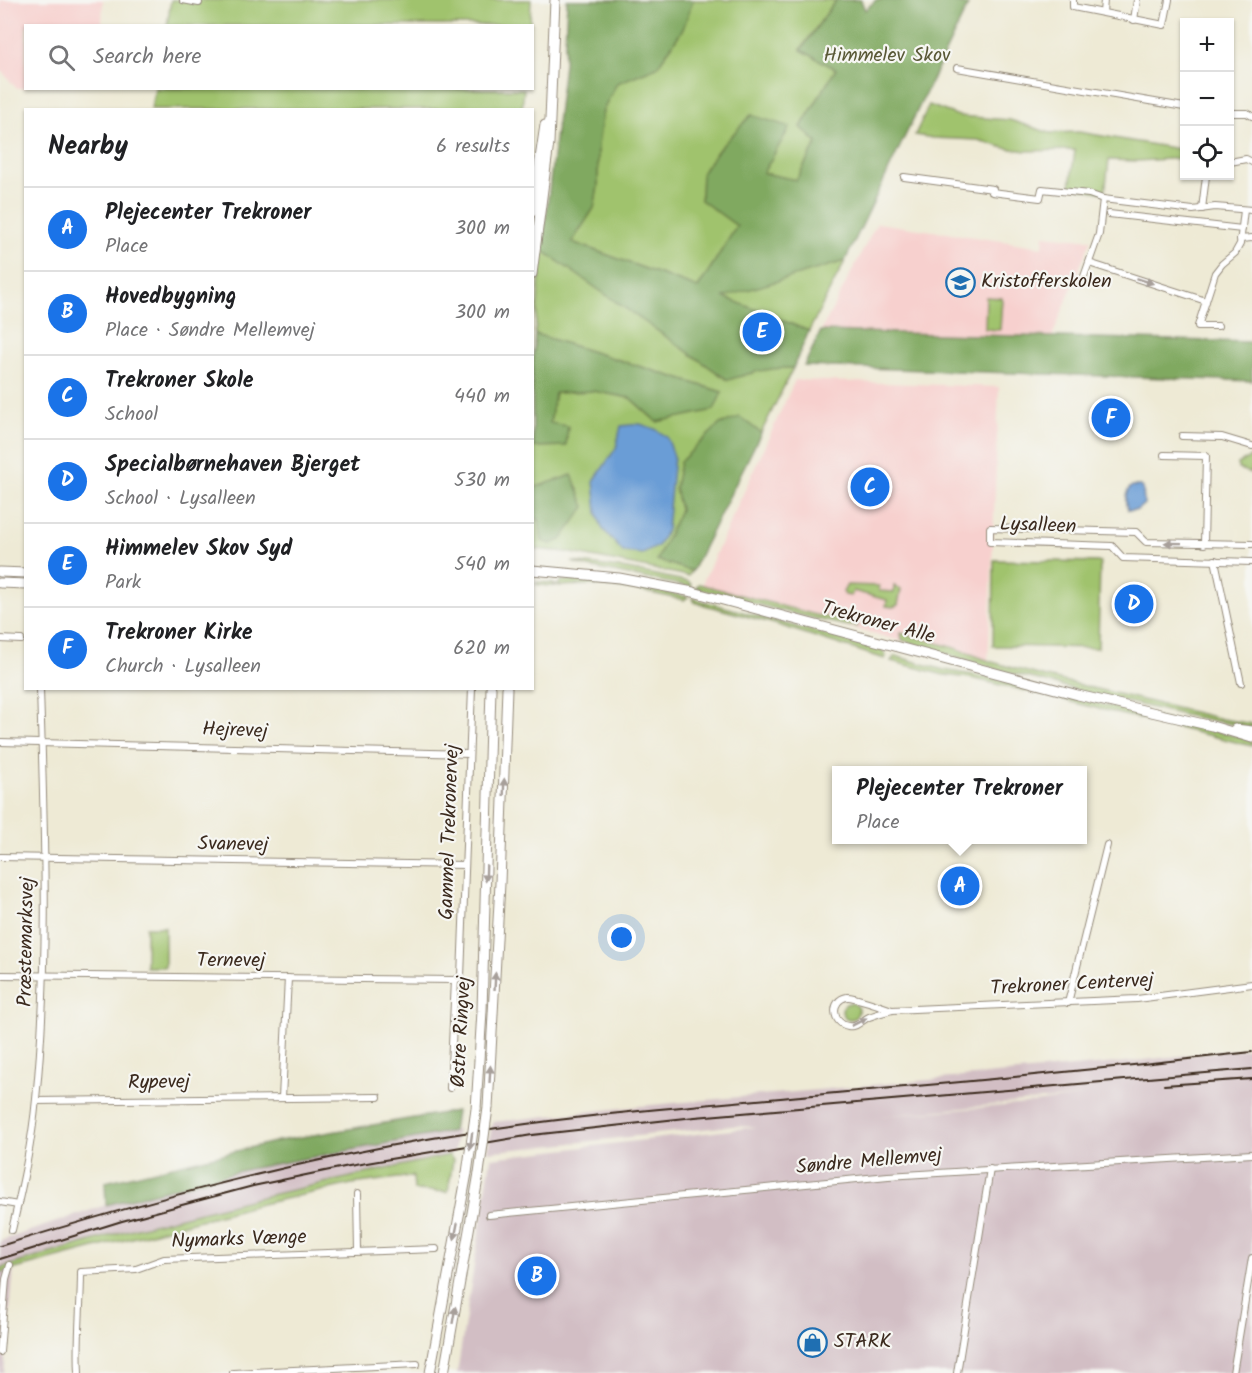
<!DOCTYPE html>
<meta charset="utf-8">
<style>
body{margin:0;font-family:Kalam,sans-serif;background:#f2f2f2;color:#202124}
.controls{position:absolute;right:18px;top:18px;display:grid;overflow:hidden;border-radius:0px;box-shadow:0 2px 4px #0004}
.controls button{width:54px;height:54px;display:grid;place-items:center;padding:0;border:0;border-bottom:2px solid #e0e0e0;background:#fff;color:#202124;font:30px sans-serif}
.you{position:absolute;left:622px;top:938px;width:21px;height:21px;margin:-15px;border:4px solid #fff;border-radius:50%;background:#1a73e8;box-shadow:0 0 0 9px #1a73e833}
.badge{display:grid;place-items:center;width:39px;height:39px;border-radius:50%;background:#1a73e8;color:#fff;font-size:20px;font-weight:700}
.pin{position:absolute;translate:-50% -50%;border:3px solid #fff;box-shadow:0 2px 6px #0006}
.popup{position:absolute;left:832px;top:766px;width:255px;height:78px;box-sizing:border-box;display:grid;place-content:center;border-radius:0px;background:#fff;filter:drop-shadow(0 2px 4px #0005);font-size:20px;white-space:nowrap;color:#757577}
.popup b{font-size:22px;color:#202124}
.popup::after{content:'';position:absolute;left:50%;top:100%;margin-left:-12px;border:12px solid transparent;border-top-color:#fff}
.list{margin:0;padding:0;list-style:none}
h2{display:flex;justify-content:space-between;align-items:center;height:78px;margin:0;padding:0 24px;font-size:26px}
h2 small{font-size:20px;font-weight:400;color:#757577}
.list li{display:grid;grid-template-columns:39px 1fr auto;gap:18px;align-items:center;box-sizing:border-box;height:84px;padding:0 24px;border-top:2px solid #e0e0e0}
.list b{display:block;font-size:22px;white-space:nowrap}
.list p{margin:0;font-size:20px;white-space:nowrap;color:#757577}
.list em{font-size:20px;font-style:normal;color:#757577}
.icon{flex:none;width:33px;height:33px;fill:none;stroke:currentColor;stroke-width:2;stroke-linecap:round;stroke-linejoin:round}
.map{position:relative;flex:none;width:1252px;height:1373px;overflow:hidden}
.search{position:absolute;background:#fff;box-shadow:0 2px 4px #0004;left:24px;top:24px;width:510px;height:66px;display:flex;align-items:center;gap:15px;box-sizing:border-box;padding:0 21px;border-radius:0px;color:#757577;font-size:22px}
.panel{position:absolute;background:#fff;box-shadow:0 2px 4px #0004;left:24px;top:108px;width:510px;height:582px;border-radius:0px}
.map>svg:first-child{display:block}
</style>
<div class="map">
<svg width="1252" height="1373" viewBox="0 0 1252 1373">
<rect width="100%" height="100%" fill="#f6f6f2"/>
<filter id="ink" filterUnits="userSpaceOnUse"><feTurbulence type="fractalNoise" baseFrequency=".0167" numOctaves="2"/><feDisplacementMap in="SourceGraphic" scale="12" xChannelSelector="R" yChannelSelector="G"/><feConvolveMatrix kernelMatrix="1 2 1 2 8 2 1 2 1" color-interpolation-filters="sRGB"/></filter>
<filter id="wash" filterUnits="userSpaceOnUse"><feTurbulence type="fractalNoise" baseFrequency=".008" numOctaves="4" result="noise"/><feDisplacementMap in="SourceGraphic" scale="24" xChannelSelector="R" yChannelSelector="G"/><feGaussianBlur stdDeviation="1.35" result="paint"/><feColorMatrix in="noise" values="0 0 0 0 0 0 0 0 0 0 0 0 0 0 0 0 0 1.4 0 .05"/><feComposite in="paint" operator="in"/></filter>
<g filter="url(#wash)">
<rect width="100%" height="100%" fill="#eeead5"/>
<g fill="#f7d0ce">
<polygon points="0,0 103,0 102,25 26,26 25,88 16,88 0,69"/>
<polygon points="877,223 1043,247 1044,235 1091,240 1052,337 821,331"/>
<polygon points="795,380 999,387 988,664 700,588"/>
</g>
<g fill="#d2bec4" fill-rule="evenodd">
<path d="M1252,1048v325h-795l34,-215 265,-31 -24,-1 -244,26 4,-30 149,-16 476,-43zM1084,1096l-58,8 -146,12z"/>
<polygon points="457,1130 454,1153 257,1198 125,1231 0,1268 0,1241 106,1205 248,1169"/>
<polygon points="14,1267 4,1373 0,1373 0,1273"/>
</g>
<g fill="#a0c36d" stroke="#6e7646" stroke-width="1.5">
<polygon points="171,0 531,0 530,25 167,26"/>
<polygon points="693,0 836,0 801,49 836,69 801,127 817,143 796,180 763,173 752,115 719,149 702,172 701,200 737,226 698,288 572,242 594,208 598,186 598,145 603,110 617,83 657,67 683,29"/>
<polygon points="155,89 155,88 524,89 522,109 151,109"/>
<polygon points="929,105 959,116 1010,120 1050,133 1079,132 1184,150 1184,158 1137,161 1109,160 1105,193 1070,187 1075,150 1026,151 1005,148 978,140 933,138 915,135"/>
<polygon points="542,250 728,380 715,299 845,261 809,331 786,368 793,368 761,433 740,418 675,488 680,510 657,560 692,571 688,576 567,552 533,549 533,518 538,519 551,544 533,488 532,447 566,446 550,424 554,393 593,391 630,398 657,422 722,392 535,334"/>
<polygon points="986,297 1002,298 1000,330 985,329"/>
<polygon points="1252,456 1252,473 1238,469 1238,464"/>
<polygon points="994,560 1100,562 1098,648 993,646"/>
<polygon points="572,562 627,569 689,582 691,585 691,587 588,567"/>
<path d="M573,580l50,3 65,14 -4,3c-31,-7 -61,-13 -93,-15 -18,-1 -38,4 -55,-1l2,-2 15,1v2h6l1,-4z"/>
<polygon points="699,584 816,615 858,622 857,627 843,625 795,614 696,588"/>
<polygon points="847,585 879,586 879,591 894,592 894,586 901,589 898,605 893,607 886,606 887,600 853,591 851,596 845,595 843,592"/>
<polygon points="692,598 881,650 884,652 886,656 885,659 775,624 694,602"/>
<polygon points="901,633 955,648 992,662 1042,676 1222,719 1252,724 1252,728 1184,715 1093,694 1000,670 912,643 902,640"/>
<polygon points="895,656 944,670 991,678 1239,737 1252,741 1252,746 1010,687 970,678 944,675 891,661"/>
<rect x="146" y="927" width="19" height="40"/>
<circle cx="850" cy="1011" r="8"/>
<polygon points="449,1155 453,1160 448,1192 414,1190 413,1176 352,1184 257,1205 0,1273 0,1268 125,1231 257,1198"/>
</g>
<g fill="#80a960" stroke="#5e6a3f" stroke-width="1.5">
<path d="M567,0h126l-10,29 -26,38 -40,16 -14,27 -5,35v41l-4,22 -22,34 126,46 39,-62 -36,-26 1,-28 17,-23 32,-34 39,12 -27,46 33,7 21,-37 -16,-16 35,-58 -35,-19 35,-50h25l4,10 11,-10h67l25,5 -123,256 -121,36 85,34 -16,37c-23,-1 -43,5 -65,12l-186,-130 22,-186z"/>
<polygon points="821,331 1252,342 1252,381 804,366"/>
<polygon points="535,334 722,392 714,410 657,422 630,398 593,391 555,393 550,423 568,426 566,446 533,447 532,369"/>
<polygon points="740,417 761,433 692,571 657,560 680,510 675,488 680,462 720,424"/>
<polygon points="572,475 585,507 561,540 551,544 542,541 539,519 533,518 533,488"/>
<polygon points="456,1111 453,1131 248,1169 106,1205 105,1182 278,1141"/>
</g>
<g fill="#6b9dd6" stroke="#53647a" stroke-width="1.5">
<polygon points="640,424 655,429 667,437 674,456 667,530 658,546 643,554 623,552 602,528 597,513 594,481 616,448 621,426"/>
<path d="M1132,486h8l3,2 1,16 -7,6h-9c-4,-7 -3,-19 4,-24z"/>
</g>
</g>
<g filter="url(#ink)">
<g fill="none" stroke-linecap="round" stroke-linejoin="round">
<defs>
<g id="street">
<polyline points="183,0 199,3"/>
<polyline points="1073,0 1073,7 1164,25 1169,0"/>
<polyline points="1103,13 1104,0"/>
<polyline points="1134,20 1137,0"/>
<polyline points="957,68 1184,107"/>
<polyline points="1230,113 1247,113 1252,116"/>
<polyline points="1230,162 1246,159 1252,162"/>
<polyline points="904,177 993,189 992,192 1040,198 1042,189 1089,194 1103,199 1193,210 1215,207 1252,210"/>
<polyline points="1202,209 1206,176"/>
<polyline points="1109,214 1242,229"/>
<polyline points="1240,239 1252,238"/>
<polyline points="1089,263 1206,301"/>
<polyline points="1081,285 1099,234 1103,199"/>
<polyline points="1218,326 1198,326 1215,273 1222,264 1235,253 1240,244 1244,210"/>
<polyline points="1182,436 1222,437 1252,446"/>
<polyline points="1164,455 1206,456 1204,544"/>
<polyline points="1252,544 1146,542 1136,532 990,528 990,542 1112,546 1123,558 1252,562"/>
<polyline points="1215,560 1241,683"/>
<polyline points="0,639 21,640"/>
<polyline points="0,742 469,754"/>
<polyline points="0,857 465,865"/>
<polyline points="0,975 455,980 461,977 472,688"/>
<polyline points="1068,1003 1107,845"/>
<path d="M892,1010c-8,-3 -40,-14 -45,-13 -17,3 -15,27 1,29 9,2 14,-6 21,-9 7,-3 16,-5 23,-7l245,-11 115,-15"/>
<polyline points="450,1088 455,980"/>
<polyline points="282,1098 288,978"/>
<polyline points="36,1101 378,1097"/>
<polyline points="357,1194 358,1251"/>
<polyline points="0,1202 18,1205"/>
<polyline points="489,1215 888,1176 1252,1154"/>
<path d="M12,1230c10,-43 20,-87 24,-131 14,-137 8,-273 4,-411"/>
<polyline points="0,1352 6,1279 10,1265"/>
<path d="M79,1373c-2,-34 2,-67 2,-101l55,-3 28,-10 272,-10"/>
<polyline points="233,1373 417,1364"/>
<polyline points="957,1373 990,1169"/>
<polyline points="1233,1373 1252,1258"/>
</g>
<g id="secondary">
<polyline points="532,570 619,578 693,592 1078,695 1212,726 1252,738"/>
<polyline points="0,572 26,573"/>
<polyline points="0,583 26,584"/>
<polyline points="1235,729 1252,731"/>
</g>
<g id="primary">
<polyline points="532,212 545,125"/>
<polyline points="532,274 549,143 555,0"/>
<polyline points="488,1108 500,883 507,688"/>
<polyline points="476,1109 482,1011 491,688"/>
<polyline points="430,1373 467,1173"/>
<polyline points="444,1373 479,1173"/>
</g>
</defs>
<use href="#street" stroke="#948a7a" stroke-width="8"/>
<use href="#secondary" stroke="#948a7a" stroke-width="11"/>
<use href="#primary" stroke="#948a7a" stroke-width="11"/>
<use href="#street" stroke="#fff" stroke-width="6"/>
<use href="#secondary" stroke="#fff" stroke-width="9"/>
<use href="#primary" stroke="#fff" stroke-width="9"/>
<g stroke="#3b2a1e" stroke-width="2">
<polyline points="1164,1085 1252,1079"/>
<path d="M0,1246c143,-44 286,-83 433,-108 141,-24 283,-34 425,-47 132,-11 263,-24 394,-39"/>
<polyline points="0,1259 122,1221 253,1186 349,1166 532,1135 695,1117 1252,1069"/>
</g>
<defs>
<g id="primary-bridge">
<polyline points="467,1173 476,1109"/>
<polyline points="479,1173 488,1108"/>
</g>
</defs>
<use href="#primary-bridge" stroke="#948a7a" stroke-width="11" stroke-linecap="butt"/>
<use href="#primary-bridge" stroke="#fff" stroke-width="9"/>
</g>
<defs><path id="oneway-solid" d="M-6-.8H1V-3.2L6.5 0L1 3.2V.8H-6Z" transform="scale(1.5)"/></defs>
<g fill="#a79f9a">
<use href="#oneway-solid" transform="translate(1145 281) rotate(18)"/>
<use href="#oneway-solid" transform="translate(1173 543) rotate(-179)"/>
<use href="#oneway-solid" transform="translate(504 787) rotate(-88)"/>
<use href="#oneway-solid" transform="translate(486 873) rotate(92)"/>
<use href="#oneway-solid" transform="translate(495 981) rotate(-87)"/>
<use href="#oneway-solid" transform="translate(859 1022) rotate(-27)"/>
<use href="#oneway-solid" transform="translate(490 1074) rotate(-87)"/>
<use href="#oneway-solid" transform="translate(471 1141) rotate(98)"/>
<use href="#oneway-solid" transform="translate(456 1231) rotate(101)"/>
<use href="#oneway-solid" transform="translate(454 1315) rotate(-80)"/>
</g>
</g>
<defs>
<symbol id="school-ring" viewBox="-11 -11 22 22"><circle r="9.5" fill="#f6f6f2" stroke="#1f6fb2" stroke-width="1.5"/><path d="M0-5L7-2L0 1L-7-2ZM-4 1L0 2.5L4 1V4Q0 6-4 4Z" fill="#1f6fb2"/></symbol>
<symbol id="shop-ring" viewBox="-11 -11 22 22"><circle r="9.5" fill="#f6f6f2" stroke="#1f6fb2" stroke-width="1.5"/><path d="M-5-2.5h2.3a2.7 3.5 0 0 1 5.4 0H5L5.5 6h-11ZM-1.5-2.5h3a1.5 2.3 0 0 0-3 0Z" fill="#1f6fb2"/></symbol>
</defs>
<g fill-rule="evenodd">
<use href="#school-ring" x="944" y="266" width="33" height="33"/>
<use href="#shop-ring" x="796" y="1326" width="33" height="33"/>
</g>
<g text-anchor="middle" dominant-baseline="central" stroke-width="4.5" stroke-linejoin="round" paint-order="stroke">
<g font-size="20" fill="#595836" stroke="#f6f6f2">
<text x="887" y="56">Himmelev Skov</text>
</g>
<g font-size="20" fill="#3b2a1e" stroke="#f6f6f2" text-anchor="start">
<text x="981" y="282">Kristofferskolen</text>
<text x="834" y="1342">STARK</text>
</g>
<g font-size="20" fill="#3b2a1e" stroke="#f6f6f2">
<text transform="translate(1038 526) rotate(2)">Lysalleen</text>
<text transform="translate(878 623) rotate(15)">Trekroner Alle</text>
<text transform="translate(235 731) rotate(2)">Hejrevej</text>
<text transform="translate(450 832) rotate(-88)">Gammel Trekronervej</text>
<text transform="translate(233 845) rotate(1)">Svanevej</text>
<text transform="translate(27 942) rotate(-89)">Præstemarksvej</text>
<text x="231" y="961">Ternevej</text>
<text transform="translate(1072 985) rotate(-3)">Trekroner Centervej</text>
<text transform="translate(462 1032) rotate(-87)">Østre Ringvej</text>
<text transform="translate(159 1083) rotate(-1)">Rypevej</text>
<text transform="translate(869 1162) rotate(-5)">Søndre Mellemvej</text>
<text transform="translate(239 1240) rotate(-2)">Nymarks Vænge</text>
</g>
</g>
</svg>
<div class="controls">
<button>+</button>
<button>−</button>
<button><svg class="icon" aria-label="locate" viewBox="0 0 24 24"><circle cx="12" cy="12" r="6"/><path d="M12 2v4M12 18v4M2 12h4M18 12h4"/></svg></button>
</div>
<div class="you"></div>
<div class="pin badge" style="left:960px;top:886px">A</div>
<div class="popup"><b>Plejecenter Trekroner</b>Place</div>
<div class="pin badge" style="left:537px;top:1276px">B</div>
<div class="pin badge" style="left:870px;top:487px">C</div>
<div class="pin badge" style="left:1134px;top:604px">D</div>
<div class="pin badge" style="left:762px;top:332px">E</div>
<div class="pin badge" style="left:1111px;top:418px">F</div>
<div class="search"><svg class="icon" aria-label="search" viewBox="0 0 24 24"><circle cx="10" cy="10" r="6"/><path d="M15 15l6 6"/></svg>Search here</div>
<section class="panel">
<h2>Nearby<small>6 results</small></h2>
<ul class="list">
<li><span class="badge">A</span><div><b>Plejecenter Trekroner</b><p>Place</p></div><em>300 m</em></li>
<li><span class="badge">B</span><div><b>Hovedbygning</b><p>Place · Søndre Mellemvej</p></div><em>300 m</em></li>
<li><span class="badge">C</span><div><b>Trekroner Skole</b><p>School</p></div><em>440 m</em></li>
<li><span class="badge">D</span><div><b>Specialbørnehaven Bjerget</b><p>School · Lysalleen</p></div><em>530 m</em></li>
<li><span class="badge">E</span><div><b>Himmelev Skov Syd</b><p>Park</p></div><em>540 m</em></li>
<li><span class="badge">F</span><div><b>Trekroner Kirke</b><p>Church · Lysalleen</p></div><em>620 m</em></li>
</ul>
</section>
</div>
